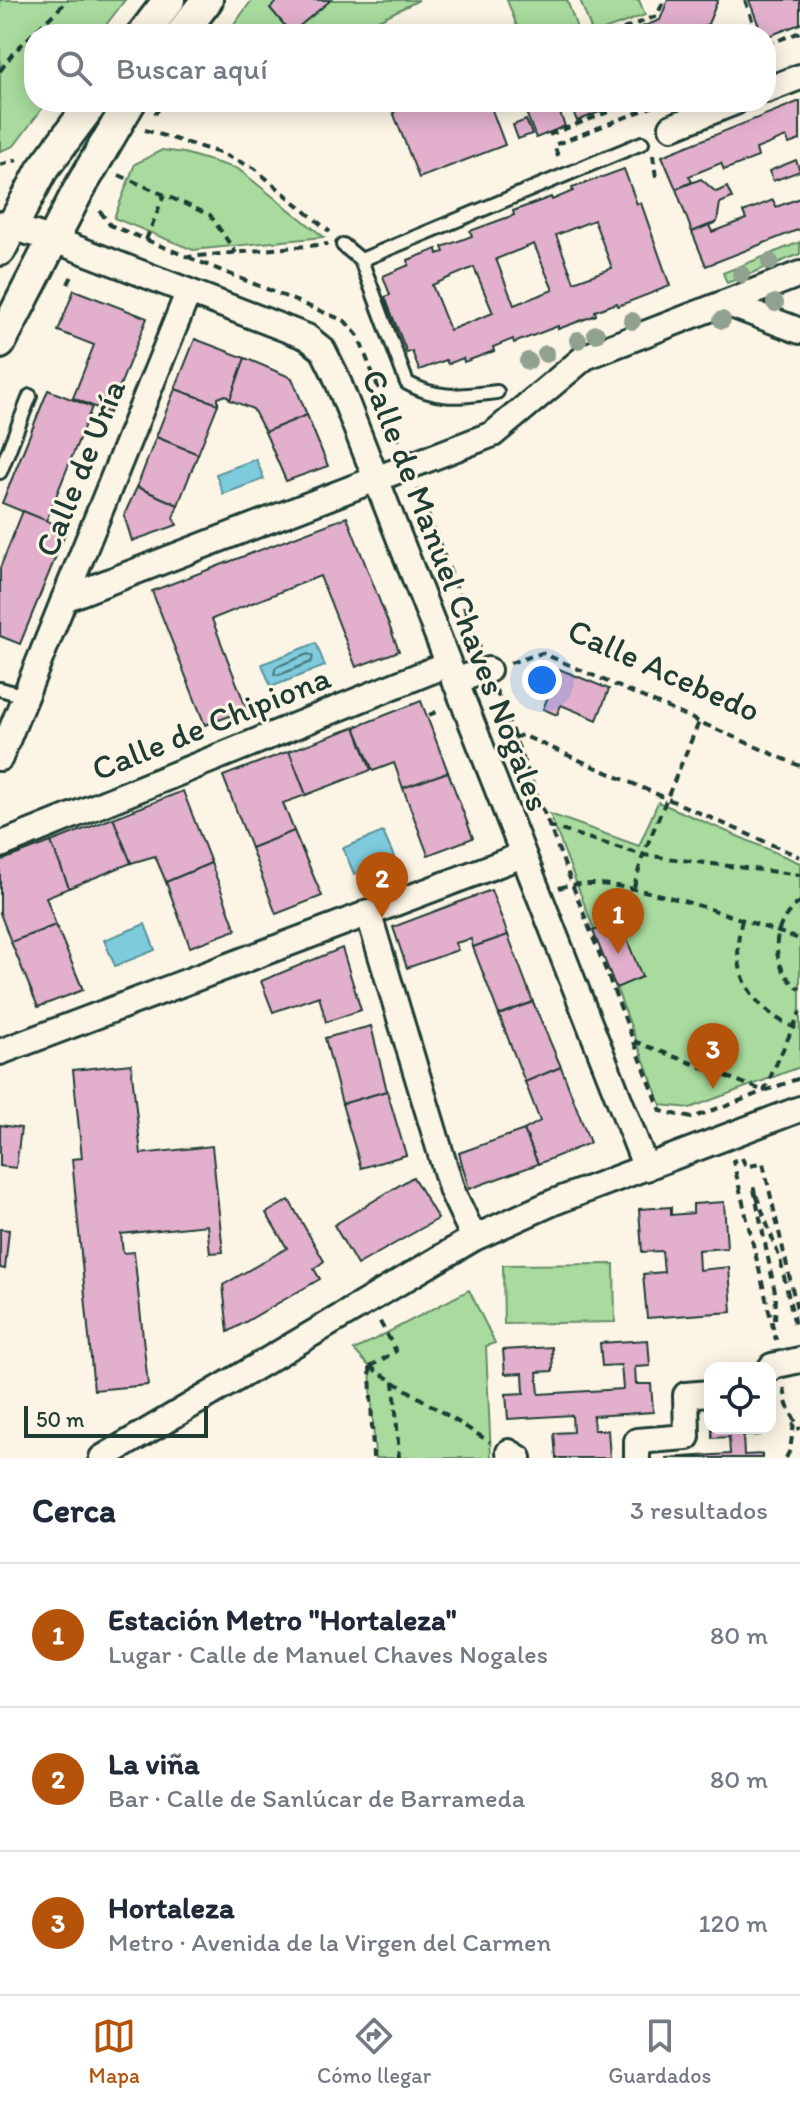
<!DOCTYPE html>
<html lang="es">
<meta charset="utf-8">
<style>
body{margin:0;font-family:Itim,sans-serif;background:#f6f6f7;color:#1f2937}
.controls{position:absolute;right:24px;bottom:24px;display:grid;overflow:hidden;border-radius:16px;box-shadow:0 4px 20px #0003}
.controls button{width:72px;height:72px;display:grid;place-items:center;padding:0;border:0;border-bottom:2px solid #e0e1e3;background:#fff;color:#1f2937;font:40px sans-serif}
.scale{position:absolute;left:24px;bottom:20px;width:184px;box-sizing:border-box;padding-left:8px;border:4px solid #1f3d34;border-top:0;font-size:22px;line-height:28px;white-space:nowrap;color:#1f3d34;-webkit-text-stroke:6px #fcf5e5;paint-order:stroke}
.you{position:absolute;left:542px;top:680px;width:28px;height:28px;margin:-20px;border:6px solid #fff;border-radius:50%;background:#1a73e8;box-shadow:0 0 0 12px #1a73e833}
.badge{display:grid;place-items:center;width:52px;height:52px;border-radius:50%;background:#b45309;color:#fff;font-size:26px;font-weight:700}
.pin{position:absolute;translate:-50% -66px;filter:drop-shadow(0 2px 4px #0008)}
.pin::after{content:'';position:absolute;top:42px;width:28px;height:24px;background:inherit;clip-path:polygon(0 0,100% 0,50% 100%)}
.list{margin:0;padding:0;list-style:none}
h2{display:flex;justify-content:space-between;align-items:center;height:104px;margin:0;padding:0 32px;font-size:34px}
h2 small{font-size:26px;font-weight:400;color:#747a83}
.list li{display:grid;grid-template-columns:52px 1fr auto;gap:24px;align-items:center;box-sizing:border-box;height:144px;padding:0 32px;border-top:2px solid #e0e1e3}
.list b{display:block;font-size:30px;white-space:nowrap}
.list p{margin:0;font-size:26px;white-space:nowrap;color:#747a83}
.list em{font-size:26px;font-style:normal;color:#747a83}
.icon{flex:none;width:44px;height:44px;fill:none;stroke:currentColor;stroke-width:2;stroke-linecap:round;stroke-linejoin:round}
.map{position:relative;flex:none;width:800px;height:1458px;overflow:hidden}
.search{position:absolute;background:#fff;box-shadow:0 4px 20px #0003;left:24px;right:24px;top:24px;height:88px;display:flex;align-items:center;gap:20px;box-sizing:border-box;padding:0 28px;border-radius:32px;color:#747a83;font-size:30px}
.sheet{height:536px;background:#fff}
nav{display:flex;justify-content:space-around;align-items:center;box-sizing:border-box;height:112px;border-top:2px solid #e0e1e3;background:#fff;font-size:22px;color:#747a83}
nav a{display:grid;justify-items:center;gap:4px}
nav .on{color:#b45309}
.map>svg:first-child{display:block}
</style>
<div class="map">
<svg width="800" height="1458" viewBox="0 0 800 1458">
<rect width="100%" height="100%" fill="#fcf5e5"/>
<filter id="ink" filterUnits="userSpaceOnUse"><feTurbulence type="fractalNoise" baseFrequency=".0125" numOctaves="2"/><feDisplacementMap in="SourceGraphic" scale="16" xChannelSelector="R" yChannelSelector="G"/><feConvolveMatrix kernelMatrix="1 2 1 2 8 2 1 2 1" color-interpolation-filters="sRGB"/></filter>
<g filter="url(#ink)">
<g fill="#a8db9d" stroke="#648c68" stroke-width="2">
<polygon points="0,0 125,0 99,34 34,34 34,102 47,102 14,146 0,151"/>
<polygon points="252,0 419,0 350,34 227,34"/>
<polygon points="507,0 567,0 579,34 520,34"/>
<polygon points="580,0 639,0 645,15 593,34"/>
<polygon points="162,150 184,153 238,169 324,237 193,250 114,218 135,164"/>
<polygon points="800,242 800,254 727,283 723,273"/>
<polygon points="658,802 800,863 800,1067 690,1108 661,1105 550,814 639,846"/>
<polygon points="614,1264 615,1322 504,1324 503,1265"/>
<polygon points="469,1290 495,1343 486,1346 491,1458 375,1458 370,1367 354,1350"/>
</g>
<g fill="#7ecbdd" stroke="#589299" stroke-width="2">
<polygon points="256,459 264,479 223,494 216,474"/>
<polygon points="316,643 325,666 271,687 262,664"/>
<polygon points="383,832 394,857 354,874 343,848"/>
<polygon points="145,924 155,950 115,966 104,940"/>
</g>
<g fill="none" stroke-linecap="round" stroke-linejoin="round">
<polygon stroke="#457678" stroke-width="2" points="308,654 313,657 311,662 279,675 274,674 276,667"/>
</g>
<g fill="#e2afcc" stroke="#1f3d34" stroke-width="2" fill-rule="evenodd">
<polygon points="279,0 331,0 291,33 270,8"/>
<polygon points="668,0 718,0 708,24 701,27 700,34 624,34 660,20"/>
<polygon points="749,0 800,0 800,24 766,37 766,34 762,34"/>
<polygon points="800,101 800,140 789,144 786,137 756,149 758,157 724,170 721,163 689,176 692,182 676,189 662,156"/>
<polygon points="420,102 489,102 505,145 419,178 393,112"/>
<polygon points="522,102 558,102 556,103 565,126 536,138"/>
<polygon points="569,102 625,102 577,121"/>
<polygon points="526,120 532,134 518,139 513,125"/>
<polygon points="796,160 800,171 773,181 769,171"/>
<path d="M624,169l13,35 4,-1 29,83 -52,20 -1,-3 -22,8 1,4 -38,14v-3l-44,17 -1,-4 -20,8 1,4 -30,11 -1,-4 -15,6 -2,-4 -27,10 -7,-19 -5,2 -22,-56 5,-2 -7,-19 26,-11 -1,-5 29,-11 1,5 6,-2 -2,-5 30,-11 -2,-5 44,-16 -1,-4 38,-14 1,3 21,-9 -1,-3zM594,220l18,48 -38,14 -18,-47zM534,244l19,46 -39,15 -18,-46zM474,267l19,46 -43,17 -18,-45z"/>
<polygon points="701,179 716,192 727,187 732,198 720,203 717,222 692,232 676,189"/>
<polygon points="800,198 800,229 706,266 692,232 709,225 712,232 746,219 743,212 773,200 776,207"/>
<polygon points="74,290 147,318 109,413 73,398 94,345 58,331"/>
<polygon points="195,339 245,358 230,400 226,395 218,398 218,404 175,389"/>
<polygon points="245,358 292,378 307,415 265,432 253,409 230,400"/>
<polygon points="175,389 218,404 198,454 156,437"/>
<polygon points="48,390 92,407 46,521 2,503"/>
<polygon points="307,415 328,466 286,481 265,432"/>
<polygon points="156,437 198,454 178,505 137,487"/>
<polygon points="137,487 178,505 173,518 177,525 132,541 124,515"/>
<polygon points="23,511 67,529 20,644 0,636 0,568"/>
<polygon points="347,517 399,651 356,667 320,576 212,619 247,710 205,725 152,591"/>
<polygon points="559,669 609,689 597,720 561,705 557,715 543,709"/>
<polygon points="421,701 448,772 403,788 394,763 373,771 355,727"/>
<polygon points="355,727 371,770 306,795 289,751"/>
<polygon points="289,751 306,795 283,803 294,831 251,848 223,776"/>
<polygon points="448,772 473,838 428,855 403,788"/>
<polygon points="183,791 211,863 166,882 155,856 131,863 113,818"/>
<polygon points="113,818 131,863 69,888 51,842"/>
<polygon points="294,831 322,896 276,914 251,848"/>
<polygon points="51,842 69,888 46,897 56,925 11,942 0,913 0,861"/>
<polygon points="211,863 236,930 190,947 166,882"/>
<polygon points="491,890 508,935 473,947 471,939 455,943 458,950 407,968 393,927"/>
<polygon points="619,920 642,977 616,988 593,931"/>
<polygon points="56,925 83,990 38,1007 11,942"/>
<polygon points="508,935 533,1002 499,1015 473,947"/>
<polygon points="342,948 361,1010 326,1022 319,996 273,1012 261,981"/>
<polygon points="533,1002 561,1067 525,1082 499,1015"/>
<polygon points="371,1026 387,1091 342,1104 325,1038"/>
<polygon points="131,1064 141,1154 212,1146 223,1252 210,1253 207,1225 121,1234 123,1253 134,1252 148,1385 94,1390 72,1159 82,1158 73,1070"/>
<polygon points="561,1067 590,1143 538,1164 524,1130 540,1121 525,1082"/>
<polygon points="387,1091 406,1155 361,1168 342,1104"/>
<polygon points="0,1125 21,1128 16,1168 0,1166"/>
<polygon points="524,1130 538,1164 469,1189 459,1153"/>
<polygon points="413,1177 438,1219 357,1265 334,1225"/>
<polygon points="289,1200 324,1261 314,1269 320,1279 228,1332 223,1285 287,1248 266,1213"/>
<polygon points="724,1202 727,1248 698,1250 699,1270 729,1267 732,1312 647,1318 643,1274 664,1272 662,1251 642,1252 639,1209 671,1207 671,1215 693,1213 693,1204"/>
<polygon points="0,1229 9,1230 5,1269 0,1268"/>
<polygon points="648,1340 650,1366 635,1367 636,1384 651,1384 653,1412 593,1416 594,1430 608,1430 610,1458 556,1458 554,1433 573,1432 572,1415 508,1419 506,1394 524,1393 523,1373 505,1374 503,1350 552,1347 553,1371 537,1372 539,1394 623,1389 621,1365 602,1366 600,1343"/>
<polygon points="712,1428 761,1428 761,1435 743,1436 744,1455 762,1454 762,1458 666,1458 730,1454 729,1437 712,1438"/>
</g>
<g fill="none" stroke-linecap="round" stroke-linejoin="round">
<defs>
<g id="service">
<path d="M343,245l18,15 46,123c33,18 54,13 90,9"/>
<polyline points="361,260 642,143"/>
<polyline points="0,472 30,396"/>
<polyline points="0,689 25,696"/>
</g>
<g id="minor">
<polyline points="766,90 800,77"/>
<polyline points="672,127 735,102"/>
<polyline points="0,224 52,239 307,337 323,350 335,374 646,1168"/>
<polyline points="726,303 800,331"/>
<polyline points="64,599 493,434 585,357 800,274"/>
<polyline points="454,681 488,670"/>
<polyline points="0,758 188,293"/>
<polyline points="0,845 448,664"/>
<polyline points="368,912 452,1191 474,1238"/>
<polyline points="0,1052 523,855"/>
<polyline points="770,1369 772,1366 800,1360"/>
<polyline points="509,1452 519,1458"/>
<polyline points="102,1458 474,1238 554,1202 800,1109"/>
<polyline points="637,1458 637,1441 687,1437 686,1395 710,1393"/>
</g>
<g id="tertiary">
<polyline points="143,34 169,0"/>
<polyline points="181,34 207,0"/>
<polyline points="0,250 42,170 93,102"/>
<polyline points="0,343 78,191 130,102"/>
</g>
</defs>
<use href="#service" stroke="#1f3d34" stroke-width="18"/>
<use href="#minor" stroke="#1f3d34" stroke-width="30"/>
<use href="#tertiary" stroke="#1f3d34" stroke-width="36"/>
<g stroke="#1f3d34" stroke-width="4" stroke-dasharray="8 6" stroke-linecap="butt">
<polyline points="745,0 757,34"/>
<polyline points="610,34 657,16 664,0"/>
<polyline points="766,45 800,32"/>
<polyline points="766,57 768,62 772,61"/>
<polyline points="0,71 13,53 68,0"/>
<polyline points="155,114 164,102"/>
<polyline points="145,130 220,153 254,168 330,232"/>
<polyline points="549,135 634,102"/>
<polyline points="653,155 656,178"/>
<polyline points="558,156 554,145 662,103"/>
<polyline points="0,165 17,160"/>
<polyline points="119,175 210,215 236,253"/>
<polyline points="100,211 110,225 188,257 328,244"/>
<polyline points="146,240 164,195"/>
<polyline points="188,257 345,321 358,336 400,443"/>
<polyline points="68,284 73,274"/>
<polyline points="418,489 480,648"/>
<polyline points="510,663 542,653 800,766"/>
<polyline points="496,690 661,1111 692,1118 724,1106"/>
<polyline points="429,715 441,710"/>
<polyline points="514,738 522,735 800,857"/>
<polyline points="548,826 643,855 800,875"/>
<polyline points="634,887 643,855 699,722"/>
<path d="M559,888c54,-19 184,33 241,51"/>
<path d="M800,902c-31,21 -31,66 0,87"/>
<path d="M742,920c-14,52 10,91 58,110"/>
<polyline points="634,1041 764,1091 800,1078"/>
<polyline points="724,1107 764,1091 800,1012"/>
<polyline points="742,1158 746,1167 763,1163 800,1322"/>
<polyline points="736,1160 733,1161 776,1340"/>
<polyline points="775,1320 776,1297 754,1189 780,1259 795,1325 800,1323"/>
<polyline points="370,1367 490,1442"/>
<polyline points="370,1367 373,1458"/>
<polyline points="370,1367 396,1351 379,1320"/>
<polyline points="394,1381 399,1458"/>
<polyline points="784,1388 787,1405 800,1430"/>
<polyline points="786,1458 790,1450 794,1423"/>
</g>
<use href="#service" stroke="#fcf5e5" stroke-width="12"/>
<use href="#minor" stroke="#fcf5e5" stroke-width="24"/>
<use href="#tertiary" stroke="#fcf5e5" stroke-width="30"/>
</g>
<g fill="#91a18f">
<circle cx="770" cy="262" r="9"/>
<circle cx="741" cy="274" r="9"/>
<circle cx="775" cy="303" r="9"/>
<circle cx="722" cy="320" r="9"/>
<circle cx="632" cy="321" r="9"/>
<circle cx="596" cy="334" r="9"/>
<circle cx="578" cy="340" r="9"/>
<circle cx="546" cy="354" r="9"/>
<circle cx="528" cy="361" r="9"/>
</g>
</g>
<g text-anchor="middle" dominant-baseline="central" stroke-width="6" stroke-linejoin="round" paint-order="stroke">
<g font-size="34" fill="#1f3d34" stroke="#fcf5e5">
<text transform="translate(80 468) rotate(-68)">Calle de Uría</text>
<text transform="translate(456 590) rotate(69)">Calle de Manuel Chaves Nogales</text>
<text transform="translate(664 670) rotate(24)">Calle Acebedo</text>
<text transform="translate(211 723) rotate(-22)">Calle de Chipiona</text>
</g>
</g>
</svg>
<div class="controls">
<button><svg class="icon" aria-label="locate" viewBox="0 0 24 24"><circle cx="12" cy="12" r="6"/><path d="M12 2v4M12 18v4M2 12h4M18 12h4"/></svg></button>
</div>
<div class="scale">50 m</div>
<div class="you"></div>
<div class="pin badge" style="left:618px;top:954px">1</div>
<div class="pin badge" style="left:382px;top:918px">2</div>
<div class="pin badge" style="left:713px;top:1089px">3</div>
<div class="search"><svg class="icon" aria-label="search" viewBox="0 0 24 24"><circle cx="10" cy="10" r="6"/><path d="M15 15l6 6"/></svg>Buscar aquí</div>
</div>
<section class="sheet">
<h2>Cerca<small>3 resultados</small></h2>
<ul class="list">
<li><span class="badge">1</span><div><b>Estación Metro &quot;Hortaleza&quot;</b><p>Lugar · Calle de Manuel Chaves Nogales</p></div><em>80 m</em></li>
<li><span class="badge">2</span><div><b>La viña</b><p>Bar · Calle de Sanlúcar de Barrameda</p></div><em>80 m</em></li>
<li><span class="badge">3</span><div><b>Hortaleza</b><p>Metro · Avenida de la Virgen del Carmen</p></div><em>120 m</em></li>
</ul>
</section>
<nav>
<a class="on"><svg class="icon" aria-label="map" viewBox="0 0 24 24"><path d="M3 6l6-2 6 2 6-2v14l-6 2-6-2-6 2zM9 4v14M15 6v14"/></svg>Mapa</a>
<a><svg class="icon" aria-label="directions" viewBox="0 0 24 24"><path d="M12 3l9 9-9 9-9-9zM9 14v-3h6M13 9l2 2-2 2"/></svg>Cómo llegar</a>
<a><svg class="icon" aria-label="saved" viewBox="0 0 24 24"><path d="M7 4h10v16l-5-4-5 4z"/></svg>Guardados</a>
</nav>
